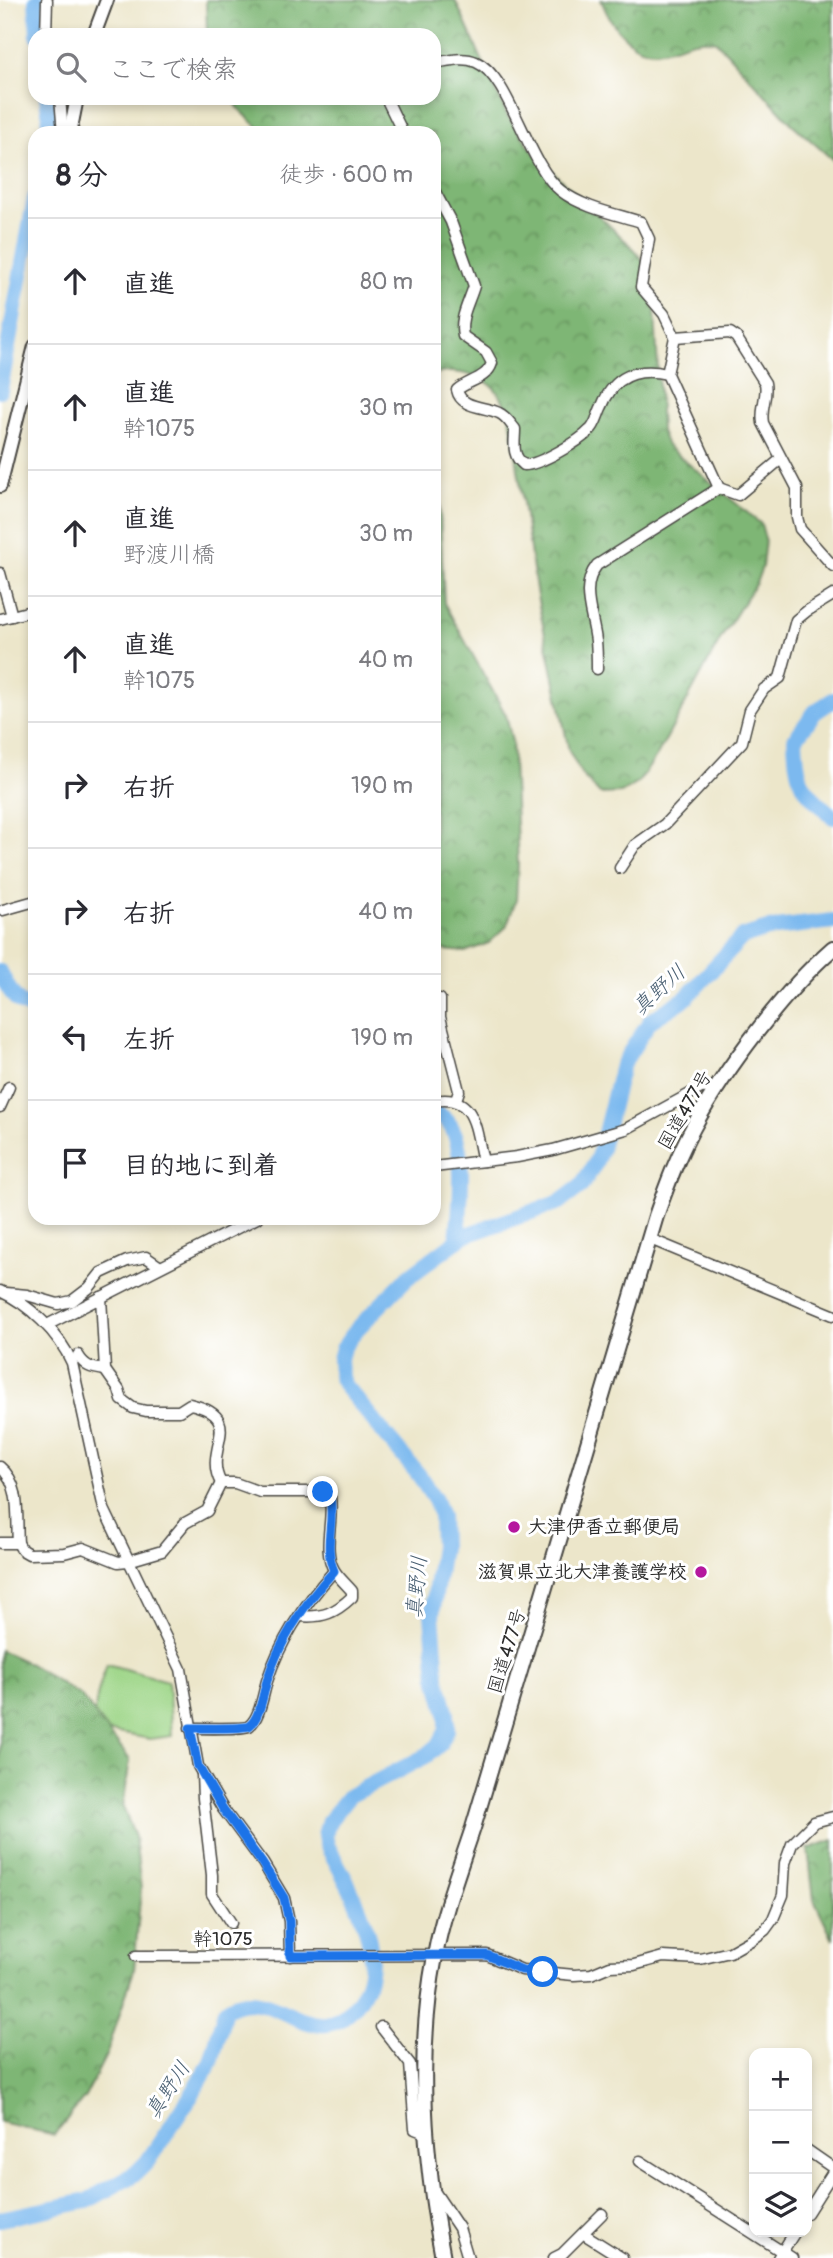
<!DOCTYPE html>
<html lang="ja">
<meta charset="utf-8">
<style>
body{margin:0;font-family:Pangolin,"Klee One",sans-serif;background:#f2f2f3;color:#2b2b33}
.controls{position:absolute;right:21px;bottom:21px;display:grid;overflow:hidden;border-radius:14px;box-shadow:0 4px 10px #0003}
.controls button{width:63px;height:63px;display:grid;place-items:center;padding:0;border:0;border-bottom:2px solid #e1e1e2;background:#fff;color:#2b2b33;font:35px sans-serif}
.stop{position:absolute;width:21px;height:21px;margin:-16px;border:5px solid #1a73e8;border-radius:50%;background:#fff}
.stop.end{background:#1a73e8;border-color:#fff;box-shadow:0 2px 7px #0008}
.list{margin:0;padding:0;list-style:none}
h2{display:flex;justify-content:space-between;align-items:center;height:91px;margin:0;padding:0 28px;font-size:30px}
h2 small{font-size:23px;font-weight:400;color:#7c7c81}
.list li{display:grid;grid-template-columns:46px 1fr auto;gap:21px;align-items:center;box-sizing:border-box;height:126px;padding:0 28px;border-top:2px solid #e1e1e2}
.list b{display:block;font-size:26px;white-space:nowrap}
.list p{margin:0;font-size:23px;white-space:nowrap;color:#7c7c81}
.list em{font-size:23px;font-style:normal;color:#7c7c81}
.icon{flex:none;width:38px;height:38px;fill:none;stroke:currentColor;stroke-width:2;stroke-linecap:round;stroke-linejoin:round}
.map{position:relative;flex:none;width:833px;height:2258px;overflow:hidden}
.search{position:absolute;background:#fff;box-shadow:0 4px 10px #0003;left:28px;top:28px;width:413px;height:77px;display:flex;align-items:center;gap:18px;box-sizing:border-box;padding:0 24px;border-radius:21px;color:#7c7c81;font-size:26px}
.panel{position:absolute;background:#fff;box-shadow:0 4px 10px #0003;left:28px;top:126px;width:413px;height:1099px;border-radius:21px}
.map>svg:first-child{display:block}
</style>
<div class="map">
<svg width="833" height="2258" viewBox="0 0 833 2258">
<defs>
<pattern id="forest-crowns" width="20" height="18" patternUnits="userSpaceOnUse" patternTransform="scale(1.75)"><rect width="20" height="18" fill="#7eb674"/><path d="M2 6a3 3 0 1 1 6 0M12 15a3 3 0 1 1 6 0" fill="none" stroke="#67945f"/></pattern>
</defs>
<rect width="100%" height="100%" fill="#fff"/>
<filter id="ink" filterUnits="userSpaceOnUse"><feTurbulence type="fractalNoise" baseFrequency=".0143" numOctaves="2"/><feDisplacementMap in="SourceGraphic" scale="14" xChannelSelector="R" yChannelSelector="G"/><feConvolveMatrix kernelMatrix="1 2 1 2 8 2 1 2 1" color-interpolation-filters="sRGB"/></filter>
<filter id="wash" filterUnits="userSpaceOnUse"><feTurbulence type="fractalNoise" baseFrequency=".00686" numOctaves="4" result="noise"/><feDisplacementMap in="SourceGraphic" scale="28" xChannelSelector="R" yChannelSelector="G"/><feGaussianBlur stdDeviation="1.57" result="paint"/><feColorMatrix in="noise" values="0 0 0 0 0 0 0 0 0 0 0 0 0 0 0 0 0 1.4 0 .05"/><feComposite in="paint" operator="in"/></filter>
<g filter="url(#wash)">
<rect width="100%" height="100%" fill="#ece6ca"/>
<g fill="url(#forest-crowns)" stroke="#547050" stroke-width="2">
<path d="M206,0h249l52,115 31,43 96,91 11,15 10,47 6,120 6,15 94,78 4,15 -3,28 -6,16 -35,55 -63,116 -20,29 -17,10 -21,1 -18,-19 -13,-24 -32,-155 -27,-180c-5,-12 -11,-26 -22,-33 -14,-9 -39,-15 -54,-8v-242h-170l-26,-25 -5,-10h201v-63h-227z"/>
<path d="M601,0h232v160l-42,-37 -75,-82c-34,-8 -56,27 -88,-1 -13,-11 -21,-24 -27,-40z"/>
<polygon points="434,479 439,492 444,603 506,715 512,741 518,864 516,900 506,927 489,943 465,952 434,949"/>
<polygon points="0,1650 30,1664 81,1696 130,1760 123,1807 135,1837 141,1889 134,1970 107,2053 85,2097 54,2135 0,2122 0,1774 3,1773 0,1770"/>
<polygon points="833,1840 833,1940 814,1900 808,1849"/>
</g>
<polygon fill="#9dd587" stroke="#648059" stroke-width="2" points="107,1664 168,1681 172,1736 150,1739 108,1731 94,1713 99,1688"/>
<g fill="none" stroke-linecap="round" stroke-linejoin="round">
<g stroke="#7cb9ef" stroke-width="16">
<polyline points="36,0 38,35"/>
<polyline points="47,98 50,117 47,133"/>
<polyline points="0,390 35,198"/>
<path d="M833,700l-18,12 -20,27c2,46 6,48 38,78"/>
<path d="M0,972c9,17 15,34 35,36"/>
<path d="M434,1113c39,10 25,99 23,128"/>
<path d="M0,2219l87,-18 49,-28 11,-11 44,-66 20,-34 14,-52c36,-25 66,17 101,14 14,-2 22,-10 30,-20 38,-47 -6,-115 -29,-159l-2,-10 4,-14 20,-25 77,-40 13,-11 8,-15v-16l-10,-36 -5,-63 10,-68 -1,-31 -6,-16 -17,-26 -73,-88 -4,-8 -1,-19 3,-11 14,-19 50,-51 56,-42 97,-34 21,-16 14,-22 6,-15 21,-84 28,-44 36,-23 56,-61 26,-8 65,-8"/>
</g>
</g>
</g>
<g filter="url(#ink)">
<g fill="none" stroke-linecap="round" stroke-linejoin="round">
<defs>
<g id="minor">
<polyline points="46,35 47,0"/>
<path d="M434,63c14,-2 29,-7 42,-1 34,14 52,104 85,129 22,17 55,23 80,31l8,17 -8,48 23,27 11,23 -8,37 52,114 19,7 43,-36"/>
<polyline points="60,98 63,133"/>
<polyline points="386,98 403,133"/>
<path d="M434,190l17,32 23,64c-5,17 -15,32 -11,50l23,16 6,11c-5,16 -23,17 -35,27 4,19 28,16 42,23 7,3 11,10 16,16 0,14 -4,26 9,36 15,0 55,-23 66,-35 6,-5 8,-17 12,-24 12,-30 35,-39 65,-32"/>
<path d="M675,337l55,-4 6,4 29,46c3,14 -5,24 -2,40l34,65v29l3,12 33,37"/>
<polyline points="0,573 12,616"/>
<polyline points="0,619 35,610"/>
<path d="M597,669c0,-10 0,-19 -1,-28 -3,-27 -17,-53 1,-76l122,-77"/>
<polyline points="620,868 635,845 665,824 742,742 750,710 764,689 780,678 796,620 807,611 833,595"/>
<polyline points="3,910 35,901"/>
<polyline points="440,999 440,1017 459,1091 456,1100"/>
<path d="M434,1101c42,-8 41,28 49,60"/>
<polyline points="0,1107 9,1087"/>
<polyline points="434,1167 517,1157 553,1150 626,1129 701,1088 718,1087"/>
<polyline points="650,1239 833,1315"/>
<path d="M0,1291c29,13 59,42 72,72l32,146 77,160 17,97 25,43 40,54 21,35 5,23 1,35"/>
<polyline points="6,1293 27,1295 58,1304 72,1301 89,1288 101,1273 127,1261 146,1257 159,1266"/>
<path d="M101,1297l4,73 14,20 3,10 11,8 13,3h33l11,-7c59,14 11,45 31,79h14l25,9h63l7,5c4,24 -8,52 4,73 4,7 12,14 18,21v6c-17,16 -29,21 -52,19"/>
<polyline points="47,1325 257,1218"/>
<path d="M78,1355c7,12 13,13 27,15"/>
<path d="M0,1467c22,18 16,50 18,76l4,7 7,4 35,-1 19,-5 35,14 10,-1 34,-10 23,-28 22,-12 14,-28"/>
<polyline points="0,1543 18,1543"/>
<path d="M190,1728c9,0 55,1 59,-2 11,-8 14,-32 18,-45 13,-40 39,-79 67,-110"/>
<polyline points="202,1774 203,1798 212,1875 212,1894 231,1923"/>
<polyline points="136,1956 487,1955 522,1970 574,1975 591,1974 610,1966 634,1965 663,1957 700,1959 730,1952 753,1939 765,1930 773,1919 783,1895 785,1863 792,1844 814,1822 833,1817"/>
<polyline points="381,2027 410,2064 415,2129 425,2133"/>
<polyline points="807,2150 833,2168"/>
<polyline points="640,2161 792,2258"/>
<polyline points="434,2191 459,2228 468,2258"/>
<polyline points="807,2213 833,2172"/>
<polyline points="587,2236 622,2258"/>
<polyline points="554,2258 562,2254 602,2214"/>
<polyline points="778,2258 795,2232"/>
</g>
<g id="major">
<polyline points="94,35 107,0"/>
<polyline points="70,133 77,98"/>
<polyline points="0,486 35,346"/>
</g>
<path id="highway" d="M443,2258c-19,-100 -27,-202 -8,-302 8,-44 24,-86 38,-128l183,-612c11,-31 22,-61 38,-90 31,-57 90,-135 139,-178"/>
</defs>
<use href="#minor" stroke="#484743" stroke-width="13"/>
<use href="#major" stroke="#484743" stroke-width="16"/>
<use href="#highway" stroke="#484743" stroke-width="18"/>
<use href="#minor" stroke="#fff" stroke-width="10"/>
<use href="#major" stroke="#fff" stroke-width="12"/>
<use href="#highway" stroke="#fff" stroke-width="14"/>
</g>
</g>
<g fill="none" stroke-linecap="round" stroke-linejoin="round" filter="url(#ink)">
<path stroke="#1a73e8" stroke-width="9" d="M323,1492l7,5c5,27 -7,48 4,74 -28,31 -55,70 -67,110 -4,13 -7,37 -18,45 -4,3 -50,2 -59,2l8,38 25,43 39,54 22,35 5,23 1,35 197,-1 35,15 21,2"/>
</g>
<g fill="#b5179e" stroke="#fff" stroke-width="2.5">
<circle cx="514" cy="1527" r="7"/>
<circle cx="701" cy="1572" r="7"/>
</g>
<g text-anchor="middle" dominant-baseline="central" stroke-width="6" stroke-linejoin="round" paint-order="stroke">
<g font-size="19" fill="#2b2b2b" stroke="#fff">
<text transform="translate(685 1110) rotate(-60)">国道477号</text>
<text transform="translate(507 1651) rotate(-73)">国道477号</text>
<text x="223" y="1939">幹1075</text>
</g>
<g font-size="19" font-weight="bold" fill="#2b2b2b" stroke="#fff" text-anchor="start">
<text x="528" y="1527">大津伊香立郵便局</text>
<text x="687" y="1572" text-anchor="end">滋賀県立北大津養護学校</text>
</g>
<g font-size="21" font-style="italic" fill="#475d70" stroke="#fff">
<text transform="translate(659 990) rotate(-42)">真野川</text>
<text transform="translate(417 1587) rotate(-85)">真野川</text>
<text transform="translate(168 2090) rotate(-57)">真野川</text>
</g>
</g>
</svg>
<div class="controls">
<button>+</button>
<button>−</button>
<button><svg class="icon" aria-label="layers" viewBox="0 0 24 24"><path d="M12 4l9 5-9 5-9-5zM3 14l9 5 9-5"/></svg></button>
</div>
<div class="stop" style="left:543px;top:1972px"></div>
<div class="stop end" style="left:323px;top:1492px"></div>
<div class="search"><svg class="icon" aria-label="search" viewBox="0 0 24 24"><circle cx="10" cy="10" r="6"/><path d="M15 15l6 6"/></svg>ここで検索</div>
<section class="panel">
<h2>8 分<small>徒歩 · 600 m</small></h2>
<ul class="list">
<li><svg class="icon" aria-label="ahead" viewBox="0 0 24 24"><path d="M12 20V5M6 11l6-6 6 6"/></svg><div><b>直進</b></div><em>80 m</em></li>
<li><svg class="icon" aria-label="ahead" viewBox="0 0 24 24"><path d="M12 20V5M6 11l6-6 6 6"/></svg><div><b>直進</b><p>幹1075</p></div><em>30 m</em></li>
<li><svg class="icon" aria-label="ahead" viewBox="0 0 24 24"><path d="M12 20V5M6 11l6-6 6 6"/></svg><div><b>直進</b><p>野渡川橋</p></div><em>30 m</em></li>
<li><svg class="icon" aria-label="ahead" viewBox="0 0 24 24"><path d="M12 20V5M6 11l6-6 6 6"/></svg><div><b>直進</b><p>幹1075</p></div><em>40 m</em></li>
<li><svg class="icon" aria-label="right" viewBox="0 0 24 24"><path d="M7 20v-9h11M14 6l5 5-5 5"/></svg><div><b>右折</b></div><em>190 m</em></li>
<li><svg class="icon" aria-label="right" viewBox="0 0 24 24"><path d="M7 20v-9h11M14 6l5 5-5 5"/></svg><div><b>右折</b></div><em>40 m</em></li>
<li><svg class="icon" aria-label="left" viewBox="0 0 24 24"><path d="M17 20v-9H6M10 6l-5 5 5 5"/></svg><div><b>左折</b></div><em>190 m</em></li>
<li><svg class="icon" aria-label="arrive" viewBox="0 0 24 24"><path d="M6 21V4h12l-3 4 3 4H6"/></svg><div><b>目的地に到着</b></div></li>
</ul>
</section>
</div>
